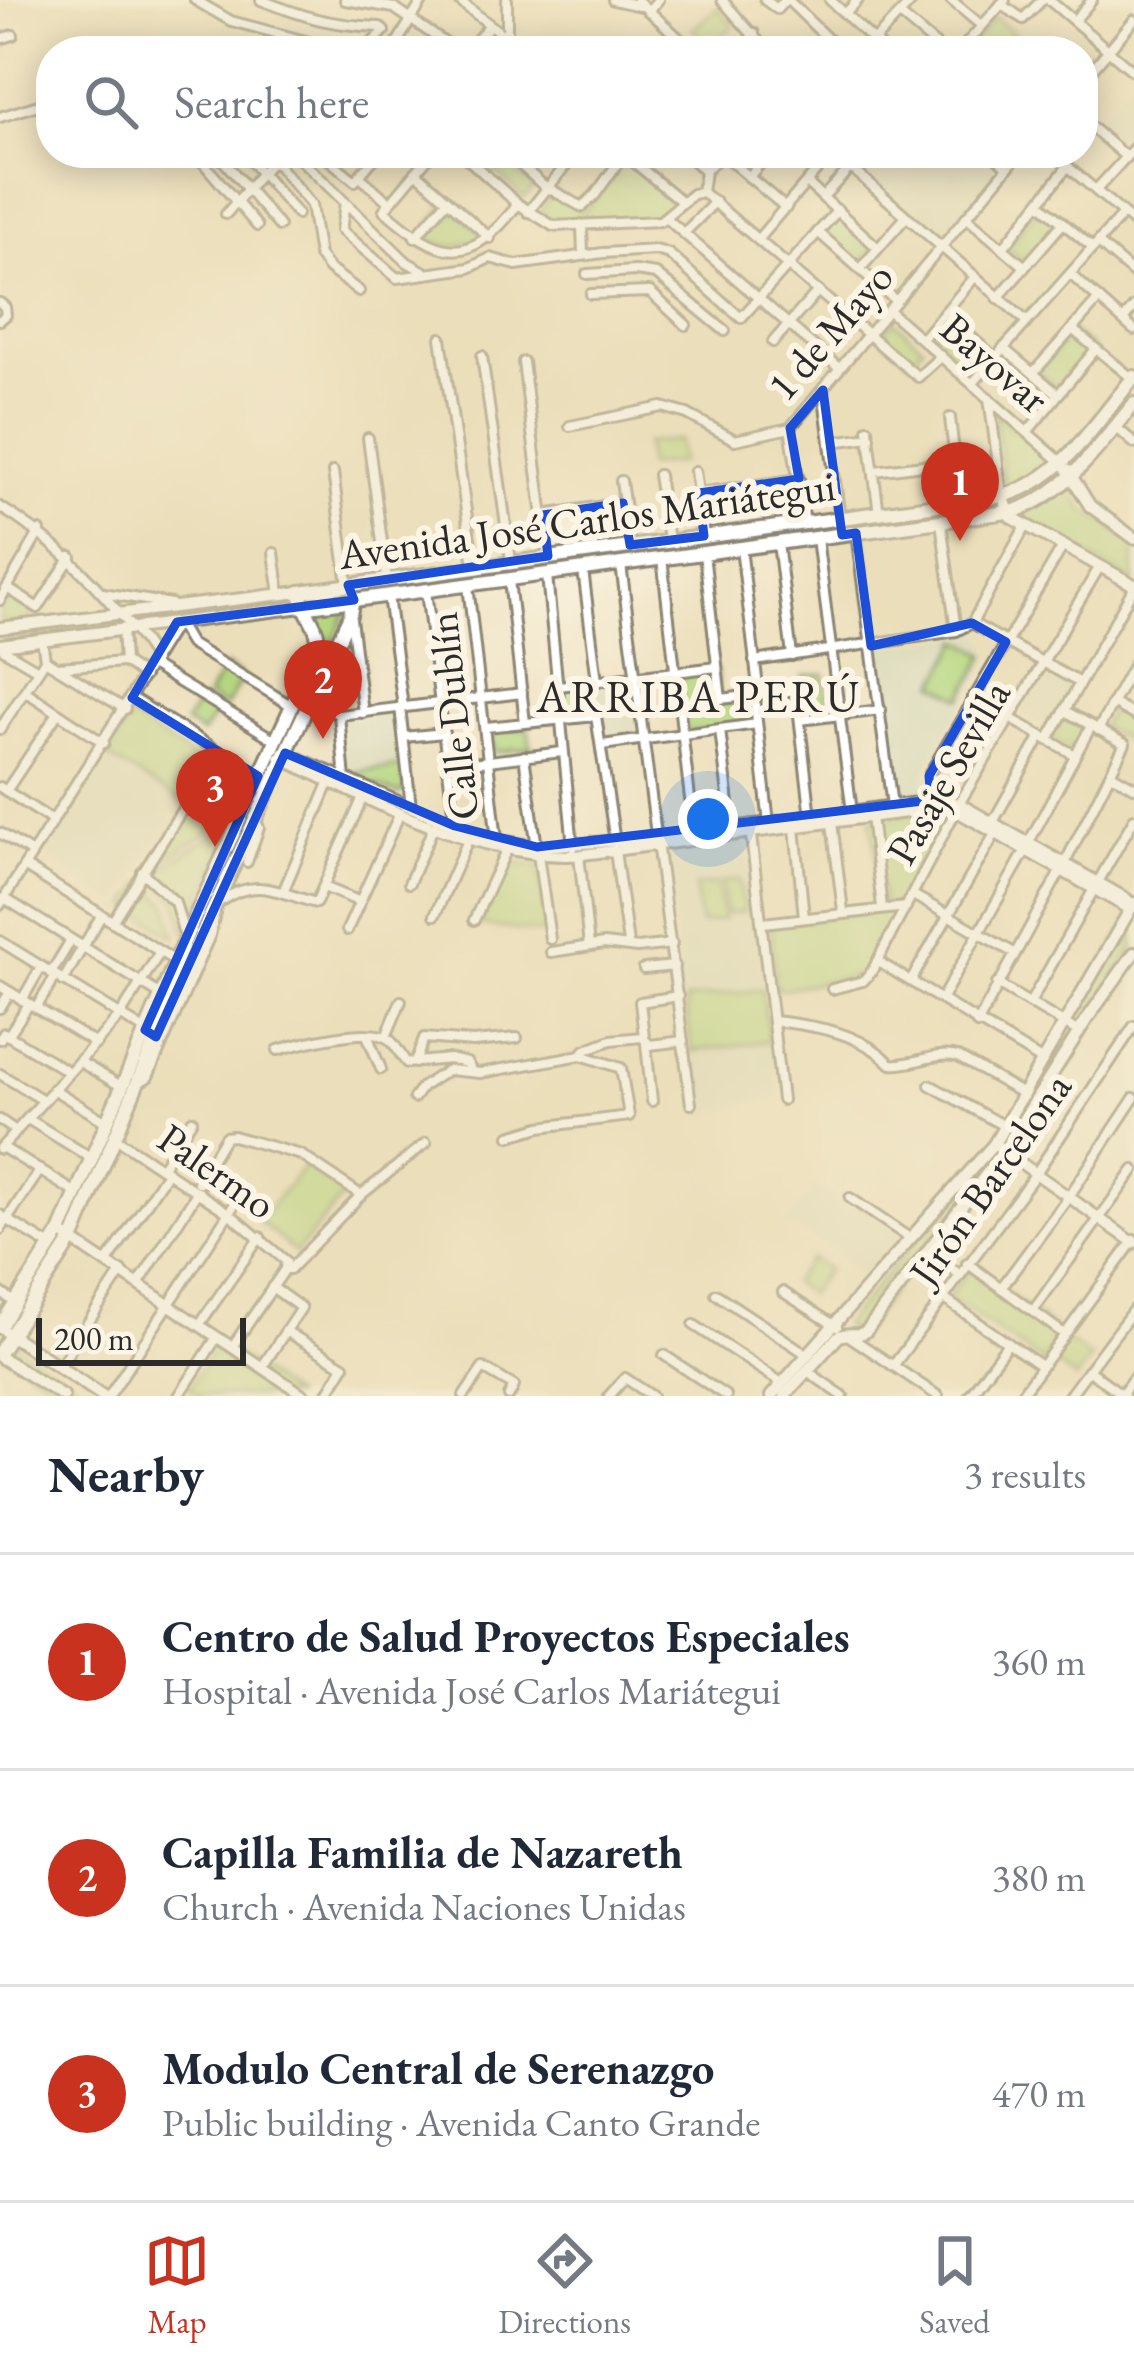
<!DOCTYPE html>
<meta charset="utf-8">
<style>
body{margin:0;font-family:"EB Garamond",serif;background:#f6f6f7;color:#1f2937}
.scale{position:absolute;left:36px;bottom:30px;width:210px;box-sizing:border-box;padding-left:12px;border:6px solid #2b2b2b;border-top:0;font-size:33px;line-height:42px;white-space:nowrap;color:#2b2b2b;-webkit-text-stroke:9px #fcf5e5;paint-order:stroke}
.you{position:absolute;left:708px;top:819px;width:42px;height:42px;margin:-30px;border:9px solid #fff;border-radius:50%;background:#1a73e8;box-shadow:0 0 0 18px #1a73e833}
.badge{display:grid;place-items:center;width:78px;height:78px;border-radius:50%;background:#c8321e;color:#fff;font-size:39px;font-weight:700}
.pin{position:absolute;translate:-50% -99px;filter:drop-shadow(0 3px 6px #0008)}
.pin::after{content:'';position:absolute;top:63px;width:42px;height:36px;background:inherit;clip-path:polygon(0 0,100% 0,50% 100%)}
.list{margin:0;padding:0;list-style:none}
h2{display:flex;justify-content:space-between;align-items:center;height:156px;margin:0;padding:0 48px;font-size:51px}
h2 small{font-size:39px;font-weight:400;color:#747a83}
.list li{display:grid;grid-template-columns:78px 1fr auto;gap:36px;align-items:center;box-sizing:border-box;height:216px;padding:0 48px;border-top:3px solid #e0e1e3}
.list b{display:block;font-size:45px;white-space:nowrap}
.list p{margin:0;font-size:39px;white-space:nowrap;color:#747a83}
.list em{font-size:39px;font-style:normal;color:#747a83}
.icon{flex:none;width:66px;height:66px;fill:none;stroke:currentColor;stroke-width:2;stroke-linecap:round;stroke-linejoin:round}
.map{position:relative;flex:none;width:1134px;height:1396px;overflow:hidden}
.search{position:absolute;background:#fff;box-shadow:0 6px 30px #0003;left:36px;right:36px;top:36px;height:132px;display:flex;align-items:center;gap:30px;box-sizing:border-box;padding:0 42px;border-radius:48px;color:#747a83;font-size:45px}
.sheet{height:804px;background:#fff}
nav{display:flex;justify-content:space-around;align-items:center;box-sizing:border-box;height:168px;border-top:3px solid #e0e1e3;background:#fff;font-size:33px;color:#747a83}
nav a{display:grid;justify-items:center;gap:6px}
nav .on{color:#c8321e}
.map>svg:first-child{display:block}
</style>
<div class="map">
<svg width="1134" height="1396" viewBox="0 0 1134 1396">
<rect width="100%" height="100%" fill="#fcf5e5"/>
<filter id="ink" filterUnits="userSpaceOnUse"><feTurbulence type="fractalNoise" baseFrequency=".00833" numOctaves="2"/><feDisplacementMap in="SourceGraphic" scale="24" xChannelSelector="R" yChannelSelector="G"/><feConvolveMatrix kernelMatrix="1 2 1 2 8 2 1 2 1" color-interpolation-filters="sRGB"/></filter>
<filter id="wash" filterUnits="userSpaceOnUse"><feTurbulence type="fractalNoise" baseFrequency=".004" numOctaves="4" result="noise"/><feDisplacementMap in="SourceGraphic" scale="48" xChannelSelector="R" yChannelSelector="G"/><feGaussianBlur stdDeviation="2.7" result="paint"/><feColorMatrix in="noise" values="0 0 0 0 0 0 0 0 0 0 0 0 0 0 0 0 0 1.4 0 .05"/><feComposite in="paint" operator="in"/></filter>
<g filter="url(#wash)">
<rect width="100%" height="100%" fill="#ebdeba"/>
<g fill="#dad9b8">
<polygon points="1133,80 1134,142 1123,154 1092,126"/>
<polygon points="849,153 988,153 1003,167 940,240 851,164"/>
<polygon points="978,633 985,640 989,659 923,774 926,793 901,797 880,647"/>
<polygon points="1046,667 1076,684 1051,728 1020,710"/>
<polygon points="631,680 638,736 605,741 596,684"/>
<polygon points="395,712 402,766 348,773 341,721"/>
<polygon points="104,759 179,804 119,903 42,854"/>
<polygon points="746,840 779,1097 697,1116 665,850"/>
<polygon points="815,1185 849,1209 860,1206 903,1236 867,1277 824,1244 787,1224"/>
</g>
<g fill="#b4d57d" stroke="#708054" stroke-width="3">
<polygon points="717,7 734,25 710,47 693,29"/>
<polygon points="995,17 1020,39 1010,51 966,51"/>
<polygon points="504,160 534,187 524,198 494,171"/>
<polygon points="628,162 677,203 662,219 560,223 540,212 554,190 579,210 585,210"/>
<polygon points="447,202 486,237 454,247 420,238"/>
<polygon points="1039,207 1059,223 1024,262 1006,248"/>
<polygon points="837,213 876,247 860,266 821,232"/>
<polygon points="946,318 989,355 973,373 930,336"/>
<polygon points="894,321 923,346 910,361 880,336"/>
<polygon points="1072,331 1093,348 1060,390 1038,372"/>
<polygon points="994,412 1056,461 1042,474 1005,492"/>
<polygon points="679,440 681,462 647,466 645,443"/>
<polygon points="1069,486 1082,508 1134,544 1134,583 1019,516"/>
<polygon points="997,502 999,510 766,541 765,534"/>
<polygon points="755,536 756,543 359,598 356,588"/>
<polygon points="6,592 35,610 27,623 12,625 0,620 0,602"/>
<polygon points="292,597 293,604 135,625 129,618"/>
<polygon points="348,609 284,747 278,744 324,643 315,614"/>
<polygon points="121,618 125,624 40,637 27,632"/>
<polygon points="960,640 986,654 962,698 936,684"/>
<polygon points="226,666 243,677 225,707 207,696"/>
<polygon points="716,668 720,700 753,697 755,723 685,733 678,672"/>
<polygon points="824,674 829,709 807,712 803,676"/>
<polygon points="593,684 596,712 562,716 559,687"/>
<polygon points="201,699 218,709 202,734 185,723"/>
<polygon points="1112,708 1134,719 1134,744 1101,727"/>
<polygon points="1065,713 1089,726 1074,753 1050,739"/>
<polygon points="131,718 204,765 180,801 106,756"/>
<polygon points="528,728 531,748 495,752 492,732"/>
<polygon points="402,766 405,789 399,795 348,773"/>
<polygon points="213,768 250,792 220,825 156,865 152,864"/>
<polygon points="932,810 947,815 900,905 883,905 871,819"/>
<polygon points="237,820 186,933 177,901 154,876 155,873"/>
<polygon points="505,862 539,867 547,934 480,925"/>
<polygon points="739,880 744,912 726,914 722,882"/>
<polygon points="144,882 168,904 176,937 128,906"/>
<polygon points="717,883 723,920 700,924 695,887"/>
<polygon points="898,908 865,975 776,990 771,923"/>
<polygon points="1131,917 1134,948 1006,1140 1004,1136"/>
<polygon points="762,989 769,1041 692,1051 685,1000"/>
<polygon points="996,1148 866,1328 852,1332 843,1325"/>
<polygon points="305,1165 345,1194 296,1253 258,1221"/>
<polygon points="810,1258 827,1269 809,1294 792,1283"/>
<polygon points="970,1267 1062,1333 1042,1362 948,1297"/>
<polygon points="1064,1339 1091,1358 1076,1379 1049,1360"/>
<polygon points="10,1341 95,1396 73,1396 2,1353"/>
<polygon points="218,1342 292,1396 200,1396 189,1387"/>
</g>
</g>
<g filter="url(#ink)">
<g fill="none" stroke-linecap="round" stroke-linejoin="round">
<defs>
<g id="minor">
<polyline points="195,0 231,21 324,46 339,43 347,51"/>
<path d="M261,0c46,18 69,25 119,27l4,4 -20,20"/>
<polyline points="345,0 394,8 457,51"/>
<polyline points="458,0 507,38 516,51"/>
<polyline points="507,0 507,38 540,51"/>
<polyline points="613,0 641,6"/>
<polyline points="637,0 693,51"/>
<polyline points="722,0 767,51"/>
<polyline points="765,0 777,9 785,0"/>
<polyline points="788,0 840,51"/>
<polyline points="830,0 885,51"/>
<polyline points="951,0 982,26"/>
<polyline points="1049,0 1134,72"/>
<polyline points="1001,4 1023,19 1042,0"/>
<polyline points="648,11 658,0"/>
<polyline points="845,14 858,0"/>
<polyline points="900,15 943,51"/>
<polyline points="1074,21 1092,0"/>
<polyline points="0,39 13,35"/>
<polyline points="875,40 913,0"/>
<polyline points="392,51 423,0"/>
<polyline points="467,51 489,26"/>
<polyline points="663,51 676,37"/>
<polyline points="744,51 754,33"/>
<polyline points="960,51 1005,0"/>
<polyline points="1083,80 1134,20"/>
<polyline points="0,117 51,101"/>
<polyline points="1083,120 1126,157"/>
<polyline points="195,153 257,226"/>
<polyline points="217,153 279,226"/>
<polyline points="244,153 297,214"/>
<polyline points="268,153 311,205 319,256 329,269 359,291"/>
<polyline points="294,153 407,262 425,272"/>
<path d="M321,153l34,28 4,-5 31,27 -6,7c57,50 85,58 134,-6"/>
<polyline points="361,153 372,161"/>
<polyline points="461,153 518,204 553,226 660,221 693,194 702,192"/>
<polyline points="507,153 543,185 582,207 595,195 625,153"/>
<polyline points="685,153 705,171"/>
<polyline points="823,153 856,172 1026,321"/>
<polyline points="992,153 1007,167"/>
<polyline points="1052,153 1134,223"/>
<polyline points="624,154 682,202"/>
<polyline points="722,154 786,208"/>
<polyline points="475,165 484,153"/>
<polyline points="416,172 490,238"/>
<polyline points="359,176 379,153"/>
<polyline points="749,177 769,153"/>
<polyline points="807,183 878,248"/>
<polyline points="1096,190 1134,148"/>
<polyline points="702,192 918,377 941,356"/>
<polyline points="702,192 705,171 723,153"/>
<polyline points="823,197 849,169"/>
<polyline points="391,202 432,153"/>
<polyline points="345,203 341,230 397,278 469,268 490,258 516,265 603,253 656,250 669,254 741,318 838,210"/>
<polyline points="1039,203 1093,248"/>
<polyline points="528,212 576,153"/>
<polyline points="226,214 279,153"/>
<polyline points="966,217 1024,266"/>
<polyline points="666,218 839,368"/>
<polyline points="582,226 583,255"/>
<polyline points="818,232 896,301"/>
<polyline points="684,233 715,202"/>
<polyline points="415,237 447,201"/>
<polyline points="758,239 828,157"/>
<polyline points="1098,243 1134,274"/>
<polyline points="1003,248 1068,166"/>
<polyline points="860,269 906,217"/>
<polyline points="587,274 635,271 656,274 725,331"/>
<polyline points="1070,274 1134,330"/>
<polyline points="591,294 650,292 686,325"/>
<polyline points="998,298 1063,223"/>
<polyline points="0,303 5,307 6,315 0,320"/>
<polyline points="888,310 1061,462"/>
<polyline points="944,313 995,358"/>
<polyline points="1123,320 1134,307"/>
<polyline points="1072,329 1133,379"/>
<polyline points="441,338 474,566"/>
<polyline points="922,339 974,278"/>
<polyline points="773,342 818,291"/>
<polyline points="1003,348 1058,394"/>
<polyline points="482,356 511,561"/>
<polyline points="523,362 548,556"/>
<polyline points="1033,373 1099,299"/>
<polyline points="973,383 1123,214"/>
<polyline points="823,390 840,519"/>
<polyline points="989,398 1002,495"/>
<polyline points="950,418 960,504"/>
<polyline points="570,426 662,407 687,414 735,440 790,428 1020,153"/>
<polyline points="1116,427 1134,443"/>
<polyline points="790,428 805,523"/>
<polyline points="868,429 879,514"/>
<polyline points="1028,431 1096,349"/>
<polyline points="368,438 387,579"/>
<polyline points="832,442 870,437"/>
<polyline points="695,471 704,536"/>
<polyline points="875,471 955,461"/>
<polyline points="333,472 348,585"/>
<polyline points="658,475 668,540"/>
<polyline points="621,481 630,545"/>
<polyline points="699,493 799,479"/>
<path d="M0,507c49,30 83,63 120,107 13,15 26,27 34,46"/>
<polyline points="543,515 623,503"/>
<polyline points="941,522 956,631"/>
<polyline points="856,533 892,806"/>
<polyline points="817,538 852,812"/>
<polyline points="778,543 792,656"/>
<polyline points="741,548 759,695"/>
<polyline points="274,553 280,594"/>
<polyline points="704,554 721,699 796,690 811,817"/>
<polyline points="662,558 694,833"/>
<polyline points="621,565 691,1104"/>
<polyline points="583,570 597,681"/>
<polyline points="547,575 573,847"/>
<polyline points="509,580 525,723"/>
<polyline points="468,585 497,840"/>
<polyline points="7,588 38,608 71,557"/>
<polyline points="426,591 455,826"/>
<polyline points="103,593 171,604"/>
<polyline points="388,596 403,707"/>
<polyline points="0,600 40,531"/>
<polyline points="351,619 363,713"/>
<polyline points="972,623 1080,683"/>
<polyline points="972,623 1026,525"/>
<polyline points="122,629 124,662"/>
<polyline points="42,639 45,660 125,709"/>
<polyline points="4,650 38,670"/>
<polyline points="754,661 956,631 972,623"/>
<polyline points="151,665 275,740"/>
<polyline points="58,667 124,662 144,676"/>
<polyline points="559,686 717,667"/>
<polyline points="25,691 104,743"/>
<polyline points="754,696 769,823"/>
<polyline points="973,697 1075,755"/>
<polyline points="132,698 258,776"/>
<polyline points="310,700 339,715"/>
<polyline points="1112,703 1134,715"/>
<polyline points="400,707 411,807"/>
<polyline points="1065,711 1125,744 1065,863"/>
<polyline points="339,715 522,693"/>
<polyline points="339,715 345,779"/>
<polyline points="800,720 881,710"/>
<polyline points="486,727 596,716 615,842"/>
<polyline points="0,729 45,660"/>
<polyline points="720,730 732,828"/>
<polyline points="1098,730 1134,664"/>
<polyline points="404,737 444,733"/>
<polyline points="1048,740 1134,587"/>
<polyline points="602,745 757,724"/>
<polyline points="524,756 550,939"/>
<polyline points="448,766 562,752"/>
<polyline points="1111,774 1134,787"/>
<polyline points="0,787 53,821"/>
<polyline points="6,791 58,713"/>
<polyline points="931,801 930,773 1063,546"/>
<polyline points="871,817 882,907"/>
<polyline points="993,822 1041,736"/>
<polyline points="832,823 843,911"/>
<polyline points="750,827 782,1100"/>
<polyline points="795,828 804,917"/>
<polyline points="0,833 32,853"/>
<polyline points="1029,842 1091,726"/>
<polyline points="615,851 628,944"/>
<polyline points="579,855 589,946"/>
<polyline points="247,862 259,828 256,821"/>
<polyline points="24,866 175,961"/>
<polyline points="142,872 175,902 185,938"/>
<polyline points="1098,882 1134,819"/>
<polyline points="409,883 434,826"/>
<polyline points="324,887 358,901"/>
<polyline points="283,892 330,781"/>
<polyline points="913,895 1014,953"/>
<polyline points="4,898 161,995"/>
<path d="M221,901c35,-25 58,-8 95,2l47,-106"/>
<polyline points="0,905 177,622 190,644 292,706"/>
<polyline points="435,915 468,840"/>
<polyline points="474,920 506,851"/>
<polyline points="112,922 219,751"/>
<polyline points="763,923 906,907"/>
<polyline points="347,930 400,813"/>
<polyline points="0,941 149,1033"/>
<polyline points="551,952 604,944 637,948 672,944"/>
<polyline points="877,961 1043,1061"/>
<polyline points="644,969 674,966"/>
<polyline points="51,973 71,940"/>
<polyline points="912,979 996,832"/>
<polyline points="63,981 101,916"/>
<polyline points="997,984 1079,1032"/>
<polyline points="0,986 96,1044"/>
<polyline points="832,989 863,981 872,971 962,799 1100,566"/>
<polyline points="942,998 1026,850"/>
<polyline points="22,1000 41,967"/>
<polyline points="1030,1003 1094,889"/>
<polyline points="0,1008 10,992"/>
<polyline points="36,1008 56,976"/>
<path d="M774,1021c42,5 86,11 117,43 23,2 44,-13 67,-7l67,38"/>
<polyline points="977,1024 1061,870"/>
<polyline points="367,1035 381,1069"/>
<polyline points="8,1036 29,1004"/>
<polyline points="386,1037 401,1001"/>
<polyline points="644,1037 640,1002 678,996"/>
<polyline points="0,1039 4,1033 69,1072"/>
<polyline points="646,1044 652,1101"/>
<path d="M278,1050c20,-6 95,-26 112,-10 7,6 11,17 17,23l42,-4 18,4 4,7"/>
<polyline points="581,1055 585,1050 611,1040 642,1037 650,1045 683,1041"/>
<polyline points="80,1062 121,1086"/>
<polyline points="415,1063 424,1038 473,1042 517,1038"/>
<polyline points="0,1074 43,1100"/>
<polyline points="138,1083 148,1077 210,935 215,913"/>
<polyline points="930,1085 1004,1126"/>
<polyline points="53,1089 106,1122"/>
<polyline points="414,1098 422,1087 448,1070 480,1073 581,1055 621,1068 629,1116 540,1127 510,1136"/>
<polyline points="28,1119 91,1158"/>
<polyline points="0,1120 16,1131"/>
<polyline points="114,1137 230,1214 286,1261 285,1269"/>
<polyline points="2,1147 76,1193"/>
<polyline points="0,1149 120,1016 160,952"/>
<polyline points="162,1167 192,1120"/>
<polyline points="198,1182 225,1137 233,1136 301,1155 361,1195"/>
<polyline points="850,1198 911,1239"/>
<polyline points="0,1215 52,1247"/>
<polyline points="0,1230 40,1170"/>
<polyline points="928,1251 959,1274"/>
<polyline points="108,1261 168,1171"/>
<polyline points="967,1263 1064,1334"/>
<polyline points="139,1283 198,1191"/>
<polyline points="1001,1288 1068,1198 1134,1098"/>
<polyline points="0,1292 16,1303"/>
<polyline points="783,1292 837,1327"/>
<polyline points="716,1294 808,1355"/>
<polyline points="943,1298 1041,1366"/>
<polyline points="1033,1311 1134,1170"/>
<polyline points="199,1325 260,1237"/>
<polyline points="694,1325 782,1383"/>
<polyline points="287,1332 344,1366 326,1396"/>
<polyline points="849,1336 938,1396"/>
<polyline points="232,1347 285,1269 290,1269 361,1195 426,1143"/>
<polyline points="664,1355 726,1396"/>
<polyline points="893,1366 1034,1176 1134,1026"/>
<polyline points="59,1367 122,1271"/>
<polyline points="262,1367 301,1308 272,1287"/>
<polyline points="1088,1370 1124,1396"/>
<polyline points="807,1371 843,1396"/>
<polyline points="1121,1395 1134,1377"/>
<polyline points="109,1396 234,1205 235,1192 225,1181 198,1182"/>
<polyline points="179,1396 217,1337"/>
<polyline points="464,1396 483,1368 514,1386 509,1396"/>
<polyline points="609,1396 625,1378 652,1396"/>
<polyline points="969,1396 1008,1343"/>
<polyline points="1020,1396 1134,1240"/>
<polyline points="1069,1396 1134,1309"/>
</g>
<g id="tertiary">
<polyline points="283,752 455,826 497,840 537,847 656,838 943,799 960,804 1127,899 1134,907"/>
<path d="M280,758c88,41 201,103 299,97l370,-48 175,99 5,-2"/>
<polyline points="994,1144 1134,1243"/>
<polyline points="60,1232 305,1396"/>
</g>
<g id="secondary">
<polyline points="1067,469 1090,506 1134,538"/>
<polyline points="1003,496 1011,517 1134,585"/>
<polyline points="0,628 300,592"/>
<polyline points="0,645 302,607"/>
<polyline points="6,1332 103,1396"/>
<polyline points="0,1357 63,1396"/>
<polyline points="771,1396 994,1144 1134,903"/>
<path d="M784,1396l54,-59c10,-7 20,2 29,-7l136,-178 84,-133 47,-66"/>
</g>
<g id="primary">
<path d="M302,607l713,-96c52,-18 85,-66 119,-107"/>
<path d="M0,1327l60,-95 130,-304 127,-277c6,-24 -14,-36 -17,-59l703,-96c59,-17 93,-73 131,-119"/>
<polyline points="0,1352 73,1238 179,983 350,615 353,597"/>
</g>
</defs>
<use href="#minor" stroke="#8b8472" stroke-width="14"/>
<use href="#tertiary" stroke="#8b8472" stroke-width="15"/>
<use href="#secondary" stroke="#8b8472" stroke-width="16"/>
<use href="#primary" stroke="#8b8472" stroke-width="18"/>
<use href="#minor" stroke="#fff" stroke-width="8"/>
<use href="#tertiary" stroke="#fff" stroke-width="9"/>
<use href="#secondary" stroke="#fff" stroke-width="10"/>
<use href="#primary" stroke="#fff" stroke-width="12"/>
</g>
</g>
<path d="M0 0H1134V1396H0ZM823,390l19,145 14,-2 15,113 101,-23 34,19 -77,134 2,24 -394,47 -82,-21 -170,-73 -129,284 -11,-7 113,-254 -126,-78 45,-76 177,-22 -6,-15 200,-29 -5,-41 80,-12 7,42 74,-9 -5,-43 100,-14 -9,-51z" fill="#ebdeba" fill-opacity=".55" fill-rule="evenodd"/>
<path fill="none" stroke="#1d4ed8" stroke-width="9" stroke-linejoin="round" d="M823,390l19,145 14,-2 15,113 101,-23 34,19 -77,134 2,24 -394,47 -82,-21 -170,-73 -129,284 -11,-7 113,-254 -126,-78 45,-76 177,-22 -6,-15 200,-29 -5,-41 80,-12 7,42 74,-9 -5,-43 100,-14 -9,-51z"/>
<g text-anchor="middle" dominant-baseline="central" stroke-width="12" stroke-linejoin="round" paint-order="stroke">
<g font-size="42" fill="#2b2b2b" stroke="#fcf5e5">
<text transform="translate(830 331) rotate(-49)">1 de Mayo</text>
<text transform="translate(995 363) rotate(41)">Bayovar</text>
<text transform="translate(587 520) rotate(-8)">Avenida José Carlos Mariátegui</text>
<text transform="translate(453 716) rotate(-96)">Calle Dublín</text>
<text transform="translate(948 772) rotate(-60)">Pasaje Sevilla</text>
<text transform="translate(217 1171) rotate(35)">Palermo</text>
<text transform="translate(990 1179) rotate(-55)">Jirón Barcelona</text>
</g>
<g font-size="45" letter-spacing="3" fill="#2b2b2b" stroke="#fcf5e5">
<text x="699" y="696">ARRIBA PERÚ</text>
</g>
</g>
</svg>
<div class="scale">200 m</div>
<div class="you"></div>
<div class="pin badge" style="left:960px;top:541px">1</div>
<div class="pin badge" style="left:323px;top:739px">2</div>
<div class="pin badge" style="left:215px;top:847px">3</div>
<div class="search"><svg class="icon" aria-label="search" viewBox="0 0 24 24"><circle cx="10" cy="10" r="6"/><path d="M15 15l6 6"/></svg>Search here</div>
</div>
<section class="sheet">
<h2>Nearby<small>3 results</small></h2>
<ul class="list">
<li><span class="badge">1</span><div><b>Centro de Salud Proyectos Especiales</b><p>Hospital · Avenida José Carlos Mariátegui</p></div><em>360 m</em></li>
<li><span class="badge">2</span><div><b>Capilla Familia de Nazareth</b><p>Church · Avenida Naciones Unidas</p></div><em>380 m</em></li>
<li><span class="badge">3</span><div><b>Modulo Central de Serenazgo</b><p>Public building · Avenida Canto Grande</p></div><em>470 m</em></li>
</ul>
</section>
<nav>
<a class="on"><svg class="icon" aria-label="map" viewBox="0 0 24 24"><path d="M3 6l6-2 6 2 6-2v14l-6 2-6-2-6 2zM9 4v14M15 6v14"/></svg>Map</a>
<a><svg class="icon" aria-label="directions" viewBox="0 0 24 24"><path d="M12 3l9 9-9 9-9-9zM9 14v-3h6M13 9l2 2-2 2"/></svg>Directions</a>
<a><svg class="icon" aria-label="saved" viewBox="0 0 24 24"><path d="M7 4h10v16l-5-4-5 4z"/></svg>Saved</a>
</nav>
